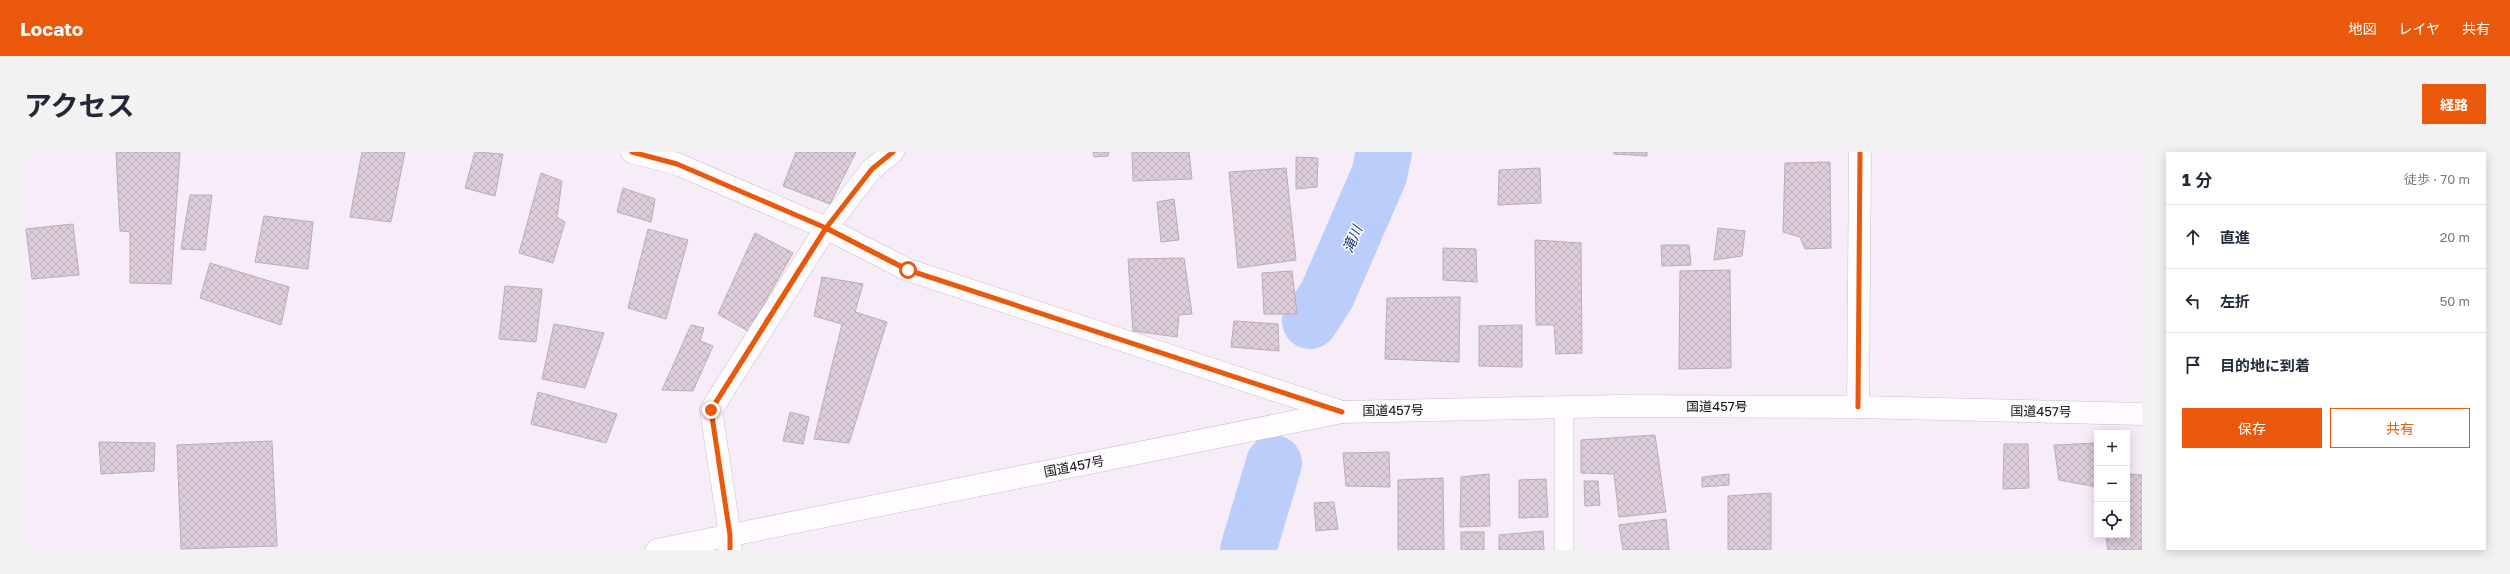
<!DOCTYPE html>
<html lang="ja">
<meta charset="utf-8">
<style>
body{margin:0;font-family:"Golos Text","Noto Sans JP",sans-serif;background:#f2f2f3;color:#1f2937}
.controls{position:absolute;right:12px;bottom:12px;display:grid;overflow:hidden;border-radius:0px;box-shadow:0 2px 10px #0003}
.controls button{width:36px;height:36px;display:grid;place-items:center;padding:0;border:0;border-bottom:1px solid #e0e1e3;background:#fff;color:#1f2937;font:20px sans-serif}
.stop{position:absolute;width:12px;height:12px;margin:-9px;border:3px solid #ea580c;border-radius:50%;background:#fff}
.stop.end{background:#ea580c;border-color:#fff;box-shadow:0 1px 4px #0008}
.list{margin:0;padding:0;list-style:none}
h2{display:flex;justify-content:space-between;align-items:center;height:52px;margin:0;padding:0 16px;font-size:17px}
h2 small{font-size:13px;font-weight:400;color:#747a83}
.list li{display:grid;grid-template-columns:26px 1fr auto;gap:12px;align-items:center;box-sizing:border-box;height:64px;padding:0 16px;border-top:1px solid #e0e1e3}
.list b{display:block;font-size:15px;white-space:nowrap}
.list em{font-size:13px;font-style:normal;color:#747a83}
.actions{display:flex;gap:8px;padding:12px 16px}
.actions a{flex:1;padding:9px 0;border:1px solid #ea580c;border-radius:0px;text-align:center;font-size:14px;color:#ea580c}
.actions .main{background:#ea580c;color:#fff}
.icon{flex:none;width:22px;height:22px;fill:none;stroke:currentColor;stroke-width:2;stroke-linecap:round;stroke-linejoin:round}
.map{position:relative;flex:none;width:2118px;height:398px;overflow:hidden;border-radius:0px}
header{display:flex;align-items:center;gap:24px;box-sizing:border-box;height:56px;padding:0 20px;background:#ea580c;color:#fff}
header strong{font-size:19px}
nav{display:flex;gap:22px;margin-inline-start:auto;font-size:14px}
.intro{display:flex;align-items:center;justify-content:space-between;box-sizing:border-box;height:96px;padding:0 24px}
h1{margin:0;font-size:28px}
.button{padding:10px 18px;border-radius:0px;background:#ea580c;color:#fff;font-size:14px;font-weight:700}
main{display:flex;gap:24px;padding:0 24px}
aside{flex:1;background:#fff;border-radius:0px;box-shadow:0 2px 10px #0003}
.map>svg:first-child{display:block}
</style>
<header>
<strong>Locato</strong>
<nav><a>地図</a><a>レイヤ</a><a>共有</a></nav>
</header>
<div class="intro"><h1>アクセス</h1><a class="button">経路</a></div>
<main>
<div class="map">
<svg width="2118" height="398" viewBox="0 0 2118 398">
<defs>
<pattern id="building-cross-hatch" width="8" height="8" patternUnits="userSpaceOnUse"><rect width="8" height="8" fill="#decdda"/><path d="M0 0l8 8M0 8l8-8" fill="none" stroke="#beafba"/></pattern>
</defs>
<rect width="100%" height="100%" fill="#f6edf9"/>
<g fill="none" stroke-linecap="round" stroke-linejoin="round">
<g stroke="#bbcdfb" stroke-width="56">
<polyline points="1286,169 1303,143 1355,23 1360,0"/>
<polyline points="1224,398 1250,311"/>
</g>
</g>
<g fill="url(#building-cross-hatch)" stroke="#b7aeb6">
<polygon points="92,0 156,0 147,132 106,131 106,80 96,79"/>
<polygon points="338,0 381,0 367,70 326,65"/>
<polygon points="451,0 479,2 471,44 441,36"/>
<polygon points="772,0 832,0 806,52 759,34"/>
<polygon points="1069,0 1085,0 1084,4 1070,5"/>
<polygon points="1108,0 1165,0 1168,27 1109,29"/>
<polygon points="1590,0 1623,0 1623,4 1590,2"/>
<polygon points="1272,5 1294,6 1293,35 1272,37"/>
<polygon points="1806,10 1807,96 1781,97 1776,85 1759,80 1761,11"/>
<polygon points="1262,16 1272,108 1214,116 1205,20"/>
<polygon points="1516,16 1517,51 1474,53 1475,18"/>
<polygon points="517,21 538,29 533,65 541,70 529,111 495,101"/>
<polygon points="599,36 631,47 627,70 593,60"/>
<polygon points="166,43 188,43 181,98 157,97"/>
<polygon points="1150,47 1155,88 1137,90 1133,50"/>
<polygon points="240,64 289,70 284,117 231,110"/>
<polygon points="49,72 55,123 8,127 2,77"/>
<polygon points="1694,76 1721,79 1718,104 1690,108"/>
<polygon points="624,77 664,88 642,167 604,156"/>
<polygon points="731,81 769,101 724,179 694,162"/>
<polygon points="1511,88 1557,91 1558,201 1532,202 1530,173 1512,173"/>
<polygon points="1637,93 1665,93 1667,113 1638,114"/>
<polygon points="1419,96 1452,97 1453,130 1419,128"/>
<polygon points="1160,106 1168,162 1155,163 1153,185 1109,179 1104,107"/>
<polygon points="186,111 265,135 257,173 176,146"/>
<polygon points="1706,118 1707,216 1655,217 1656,119"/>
<polygon points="1268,119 1273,162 1240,162 1238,121"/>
<polygon points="798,125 839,132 831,160 863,170 825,291 790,287 818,172 790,164"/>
<polygon points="481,134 518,137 512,190 475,187"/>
<polygon points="1436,145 1435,210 1361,207 1363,146"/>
<polygon points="1210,169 1254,172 1255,199 1207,195"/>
<polygon points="530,172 580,181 561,236 518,227"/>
<polygon points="667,173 680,176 676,189 689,194 669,239 638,238"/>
<polygon points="1498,173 1498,215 1455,214 1455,174"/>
<polygon points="514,240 593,262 582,291 507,272"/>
<polygon points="766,260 785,265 779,292 759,289"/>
<polygon points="1631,283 1642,360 1595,365 1590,322 1557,321 1557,288"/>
<polygon points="248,289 253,394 157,397 153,293"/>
<polygon points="75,290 131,291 130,319 77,322"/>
<polygon points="2073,291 2073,335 2035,328 2030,293"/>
<polygon points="1980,292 2004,292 2005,336 1979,337"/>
<polygon points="1365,300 1366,335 1322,334 1319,301"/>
<polygon points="1465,322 1466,374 1436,375 1437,325"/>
<polygon points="1705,322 1705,333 1678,335 1678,325"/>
<polygon points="2103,322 2118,323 2118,398 2084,398 2082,383 2103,383"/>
<polygon points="1419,326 1420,398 1374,398 1374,328"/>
<polygon points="1522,327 1524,365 1495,366 1495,328"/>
<polygon points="1560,329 1574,329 1576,353 1561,354"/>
<polygon points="1747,341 1747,398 1704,398 1704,344"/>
<polygon points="1310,350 1314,377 1292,379 1290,351"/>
<polygon points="1642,367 1645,398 1599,398 1595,373"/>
<polygon points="1519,379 1520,398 1475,398 1475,383"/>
<rect x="1437" y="380" width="23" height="18"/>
</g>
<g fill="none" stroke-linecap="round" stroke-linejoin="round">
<defs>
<polyline id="lane" points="1540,398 1540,255"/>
<g id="street">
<polyline points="1834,255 1836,0"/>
<polyline points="706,398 706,383 687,258 802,76 848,17 869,0"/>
</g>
<polyline id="secondary" points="608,0 653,12 802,76 884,118 1318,260"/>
<polyline id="highway" points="633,398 1318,260 1594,254 1834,255 2118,262"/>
</defs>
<use href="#lane" stroke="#c8c0ca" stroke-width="20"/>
<use href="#street" stroke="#c8c0ca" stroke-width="23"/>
<use href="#secondary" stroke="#c8c0ca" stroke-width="23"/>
<use href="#highway" stroke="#c8c0ca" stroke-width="23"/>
<use href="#lane" stroke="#fefcfe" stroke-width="19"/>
<use href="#street" stroke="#fefcfe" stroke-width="22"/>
<use href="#secondary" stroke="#fefcfe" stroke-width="22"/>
<use href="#highway" stroke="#fefcfe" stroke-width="22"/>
<defs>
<g id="cycleway">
<polyline points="608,0 653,12 802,76 884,118 1318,260"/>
<polyline points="1834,255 1836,0"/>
<polyline points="706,398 706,383 687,258 802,76 848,17 869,0"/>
</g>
</defs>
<use href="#cycleway" stroke="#fcfcfc" stroke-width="8"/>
<use href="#cycleway" stroke="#e8590c" stroke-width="5"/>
</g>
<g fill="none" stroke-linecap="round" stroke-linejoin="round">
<polyline stroke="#ea580c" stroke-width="5" points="687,258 802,76 884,118"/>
</g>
<g text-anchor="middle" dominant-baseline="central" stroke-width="3" stroke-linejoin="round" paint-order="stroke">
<g font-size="13" fill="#130c15" stroke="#fcfcfc">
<text x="1693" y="254">国道457号</text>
<text transform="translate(1369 258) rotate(-1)">国道457号</text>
<text transform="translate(2017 259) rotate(1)">国道457号</text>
<text transform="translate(1050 314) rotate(-11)">国道457号</text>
</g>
<g font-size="14" font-style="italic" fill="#1a347a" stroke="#fcfcfc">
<text transform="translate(1328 87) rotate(-67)">滝川</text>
</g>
</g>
</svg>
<div class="controls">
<button>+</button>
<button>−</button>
<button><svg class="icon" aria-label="locate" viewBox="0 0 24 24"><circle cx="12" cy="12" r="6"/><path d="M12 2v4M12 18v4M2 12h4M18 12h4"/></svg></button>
</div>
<div class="stop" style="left:884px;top:118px"></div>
<div class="stop end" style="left:687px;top:258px"></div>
</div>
<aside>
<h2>1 分<small>徒歩 · 70 m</small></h2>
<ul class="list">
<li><svg class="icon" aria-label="ahead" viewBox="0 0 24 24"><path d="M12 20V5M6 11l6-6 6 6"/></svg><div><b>直進</b></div><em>20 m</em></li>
<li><svg class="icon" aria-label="left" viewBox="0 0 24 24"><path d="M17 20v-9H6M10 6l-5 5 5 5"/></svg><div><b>左折</b></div><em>50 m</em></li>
<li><svg class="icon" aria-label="arrive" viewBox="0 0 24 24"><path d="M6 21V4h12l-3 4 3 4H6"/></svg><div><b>目的地に到着</b></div></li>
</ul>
<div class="actions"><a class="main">保存</a><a>共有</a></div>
</aside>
</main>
